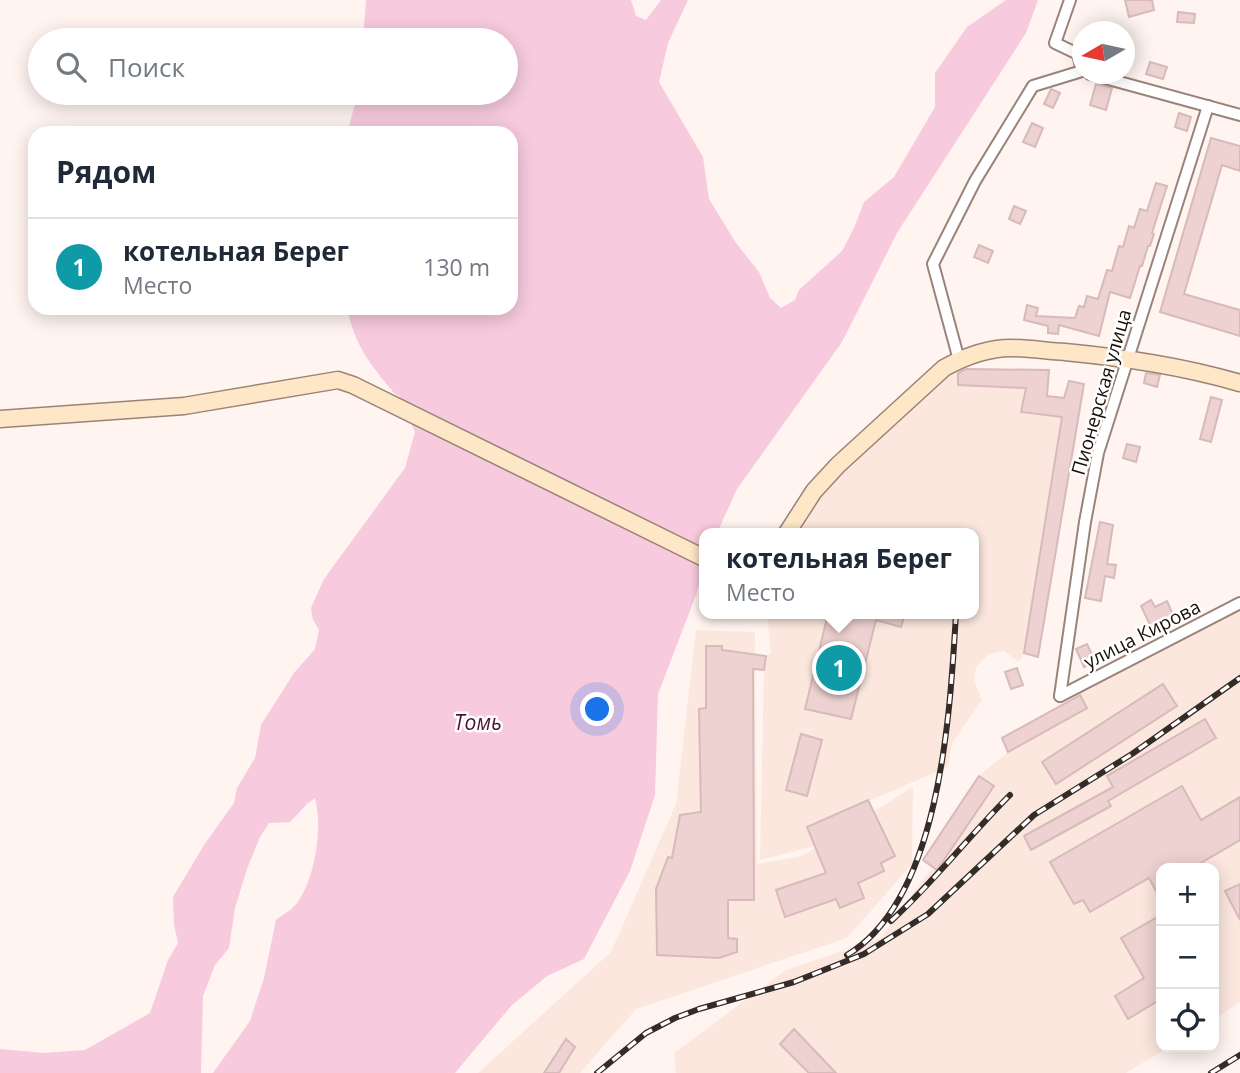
<!DOCTYPE html>
<html lang="ru">
<meta charset="utf-8">
<style>
body{margin:0;font-family:"Open Sans",sans-serif;background:#f2f2f3;color:#1f2937}
.controls{position:absolute;right:21px;bottom:21px;display:grid;overflow:hidden;border-radius:14px;box-shadow:0 4px 18px #0003}
.controls button{width:63px;height:63px;display:grid;place-items:center;padding:0;border:0;border-bottom:2px solid #e0e1e3;background:#fff;color:#1f2937;font:35px sans-serif}
.compass{position:absolute;left:1072px;top:21px;width:63px;height:63px;border-radius:50%;background:#fff;box-shadow:0 4px 18px #0003;rotate:261deg}
.you{position:absolute;left:598px;top:710px;width:24px;height:24px;margin:-18px;border:5px solid #fff;border-radius:50%;background:#1a73e8;box-shadow:0 0 0 10px #1a73e833}
.badge{display:grid;place-items:center;width:46px;height:46px;border-radius:50%;background:#4367da;color:#fff;font-size:23px;font-weight:700}
.pin{position:absolute;translate:-50% -50%;border:4px solid #fff;box-shadow:0 2px 7px #0006}
.popup{position:absolute;left:699px;top:528px;width:280px;height:91px;box-sizing:border-box;display:grid;place-content:center;border-radius:14px;background:#fff;filter:drop-shadow(0 2px 5px #0005);font-size:23px;white-space:nowrap;color:#747a83}
.popup b{font-size:26px;color:#1f2937}
.popup::after{content:'';position:absolute;left:50%;top:100%;margin-left:-14px;border:14px solid transparent;border-top-color:#fff}
.list{margin:0;padding:0;list-style:none}
h2{display:flex;justify-content:space-between;align-items:center;height:91px;margin:0;padding:0 28px;font-size:30px}
h2 small{font-size:23px;font-weight:400;color:#747a83}
.list li{display:grid;grid-template-columns:46px 1fr auto;gap:21px;align-items:center;box-sizing:border-box;height:98px;padding:0 28px;border-top:2px solid #e0e1e3}
.list b{display:block;font-size:26px;white-space:nowrap}
.list p{margin:0;font-size:23px;white-space:nowrap;color:#747a83}
.list em{font-size:23px;font-style:normal;color:#747a83}
.icon{flex:none;width:38px;height:38px;fill:none;stroke:currentColor;stroke-width:2;stroke-linecap:round;stroke-linejoin:round}
.map{position:relative;flex:none;width:1240px;height:1073px;overflow:hidden}
.search{position:absolute;background:#fff;box-shadow:0 4px 18px #0003;left:28px;top:28px;width:490px;height:77px;display:flex;align-items:center;gap:18px;box-sizing:border-box;padding:0 24px;border-radius:38px;color:#747a83;font-size:26px}
.panel{position:absolute;background:#fff;box-shadow:0 4px 18px #0003;left:28px;top:126px;width:490px;height:189px;border-radius:21px}
.map>svg:first-child{display:block}
</style>
<div class="map">
<svg width="1240" height="1073" viewBox="0 0 1240 1073">
<rect width="100%" height="100%" fill="#fff4ef"/>
<g fill="#fbe7dd">
<polygon points="957,369 958,384 1024,387 1022,412 1062,417 1024,653 1019,662 1004,651 989,654 976,667 974,680 982,700 952,743 948,767 808,827 815,846 760,860 764,670 766,656 771,653 767,614 974,614 974,533 800,533 823,492 928,390"/>
<polygon points="1240,608 1240,1002 1214,1019 1214,868 1161,868 1161,1047 1169,1047 1126,1073 676,1073 674,1053 786,970 881,938 930,870 938,869 993,786 979,776 1008,752 1086,709 1079,694"/>
<polygon points="696,630 755,632 757,864 802,856 913,787 912,864 847,938 636,1009 580,1073 478,1073 611,952 676,804"/>
</g>
<path fill="#f7cade" d="M366,0h265l5,16 10,4 15,-20h27l-20,43 -9,39 44,75 6,42 27,44 23,29 11,26 11,10 14,-8 4,-10 43,-39 12,-23 10,-26 30,-25 41,-70v-34l32,-46 39,-27h32l-12,33 -129,200 -55,109 -105,147 -20,44h-13v32l-8,30 -38,99 -3,101 -25,76 -46,88 -37,17 -36,30 -56,67h-242l37,-52 14,-43 12,-58c6,-5 16,-10 21,-17 18,-24 26,-76 18,-105l-8,6 -17,18 -21,1 -9,14 -13,32 -12,39 -6,40 -14,17 -12,31 -2,77h-201v-24l44,4 41,-3 65,-37 18,-53 10,-17 -4,-19 -1,-27 31,-52 30,-42 3,-15 18,-30 6,-33 33,-52 21,-24 4,-19 -6,-10 -2,-12 13,-29 81,-111 10,-36 -15,-35 -6,-4c-24,-29 -39,-47 -47,-85h164v-175h-164l11,-40h148v-53h-143z"/>
<g fill="#eed1d1" stroke="#d7baba" stroke-width="2">
<polygon points="1125,0 1152,0 1154,10 1129,17"/>
<polygon points="1178,12 1195,14 1194,23 1177,22"/>
<polygon points="1150,62 1167,67 1163,79 1146,74"/>
<polygon points="1096,84 1112,88 1106,110 1090,105"/>
<polygon points="1051,89 1060,93 1053,108 1044,104"/>
<polygon points="1179,113 1191,117 1187,131 1175,127"/>
<polygon points="1032,123 1043,128 1035,147 1023,142"/>
<polygon points="1211,138 1240,146 1240,171 1222,165 1184,294 1240,310 1240,336 1160,312"/>
<polygon points="1156,183 1167,186 1152,233 1154,234 1150,246 1148,246 1142,266 1140,266 1130,298 1110,292 1099,336 1059,325 1058,334 1048,333 1048,326 1024,320 1027,305 1038,308 1036,316 1075,318 1079,306 1084,307 1087,296 1098,299 1107,270 1112,271 1119,246 1123,247 1129,226 1134,228 1140,209 1147,211"/>
<polygon points="1014,206 1026,211 1020,224 1009,219"/>
<polygon points="979,245 993,251 988,263 974,257"/>
<polygon points="966,369 1049,370 1047,396 1064,398 1069,381 1084,384 1038,657 1024,653 1062,417 1021,412 1026,388 958,385 958,373"/>
<polygon points="1146,373 1160,375 1157,387 1144,383"/>
<polygon points="1211,397 1222,400 1211,442 1200,439"/>
<polygon points="1127,444 1140,447 1136,462 1123,458"/>
<polygon points="1100,522 1113,525 1107,564 1116,565 1114,578 1105,576 1101,601 1085,598"/>
<polygon points="1151,600 1155,607 1167,601 1174,617 1152,629 1141,606"/>
<polygon points="828,614 905,614 901,627 876,620 851,719 805,709"/>
<polygon points="1087,644 1095,661 1084,667 1076,649"/>
<polygon points="706,646 722,646 722,650 766,656 764,670 753,669 754,900 728,900 728,938 737,939 737,952 719,958 657,955 656,889 668,857 672,858 680,815 701,812 699,709 706,708"/>
<polygon points="1017,668 1023,685 1011,689 1005,672"/>
<polygon points="1163,684 1177,706 1056,784 1042,762"/>
<polygon points="1080,695 1087,708 1008,752 1002,738"/>
<polygon points="1205,719 1216,738 1108,801 1111,806 1031,850 1024,836 1113,787 1107,776"/>
<polygon points="801,734 822,740 807,796 786,790"/>
<polygon points="979,776 994,786 937,870 923,860"/>
<polygon points="1182,786 1201,820 1240,797 1240,840 1192,868 1161,868 1161,900 1149,878 1090,912 1083,900 1074,904 1050,862"/>
<polygon points="868,800 895,856 881,863 884,871 858,883 864,898 840,908 836,899 785,917 776,890 826,873 807,827"/>
<polygon points="1240,884 1240,920 1225,891"/>
<polygon points="1161,915 1161,999 1128,1019 1115,996 1144,978 1121,938"/>
<polygon points="794,1029 836,1073 809,1073 780,1044"/>
<polygon points="566,1039 575,1047 559,1073 544,1073"/>
</g>
<g fill="none" stroke-linecap="round" stroke-linejoin="round">
<defs>
<g id="minor">
<polyline points="1090,74 1240,115"/>
<polyline points="959,360 933,264 975,181 1033,86 1082,71 1078,54 1055,43 1070,0"/>
<polyline points="1060,696 1085,522 1098,453 1208,106"/>
<polyline points="1060,696 1240,603"/>
</g>
<g id="secondary">
<polyline points="0,419 184,406 338,380 353,385 704,558"/>
<path d="M787,533l27,-42 24,-26 106,-97c20,-11 43,-20 67,-20 17,0 36,3 54,4 61,6 116,14 175,31"/>
</g>
</defs>
<use href="#minor" stroke="#9a8378" stroke-width="14"/>
<use href="#secondary" stroke="#9a8378" stroke-width="19"/>
<use href="#minor" stroke="#fff" stroke-width="10"/>
<use href="#secondary" stroke="#fde7c7" stroke-width="16"/>
<defs>
<g id="rail">
<path d="M891,921c43,-39 78,-85 119,-126"/>
<path d="M847,955c94,-56 103,-243 109,-341"/>
<polyline points="597,1073 646,1033 675,1018 699,1009 794,982 864,954 928,914 1034,815 1132,754 1240,678"/>
<polyline points="1211,1073 1240,1055"/>
</g>
</defs>
<use href="#rail" stroke="#352c28" stroke-width="6"/>
<use href="#rail" stroke="#fff" stroke-width="3.5" stroke-dasharray="10" stroke-linecap="butt"/>
</g>
<g text-anchor="middle" dominant-baseline="central" stroke-width="5" stroke-linejoin="round" paint-order="stroke">
<g font-size="19" fill="#19100c" stroke="#fff">
<text transform="translate(1101 392) rotate(-74)">Пионерская улица</text>
<text transform="translate(1142 634) rotate(-27)">улица Кирова</text>
</g>
<g font-size="21" font-style="italic" fill="#4b1633" stroke="#fff">
<text x="478" y="722">Томь</text>
</g>
</g>
</svg>
<div class="controls">
<button>+</button>
<button>−</button>
<button><svg class="icon" aria-label="locate" viewBox="0 0 24 24"><circle cx="12" cy="12" r="6"/><path d="M12 2v4M12 18v4M2 12h4M18 12h4"/></svg></button>
</div>
<svg class="compass" viewBox="-18 -18 36 36"><path d="M0-13l5 13h-10z" fill="#e53935"/><path d="M0 13l5-13h-10z" fill="#747a83"/></svg>
<div class="you"></div>
<div class="pin badge" style="left:839px;top:668px;background:#0f9aa8">1</div>
<div class="popup"><b>котельная Берег</b>Место</div>
<div class="search"><svg class="icon" aria-label="search" viewBox="0 0 24 24"><circle cx="10" cy="10" r="6"/><path d="M15 15l6 6"/></svg>Поиск</div>
<section class="panel">
<h2>Рядом<small></small></h2>
<ul class="list">
<li><span class="badge" style="background:#0f9aa8">1</span><div><b>котельная Берег</b><p>Место</p></div><em>130 m</em></li>
</ul>
</section>
</div>
